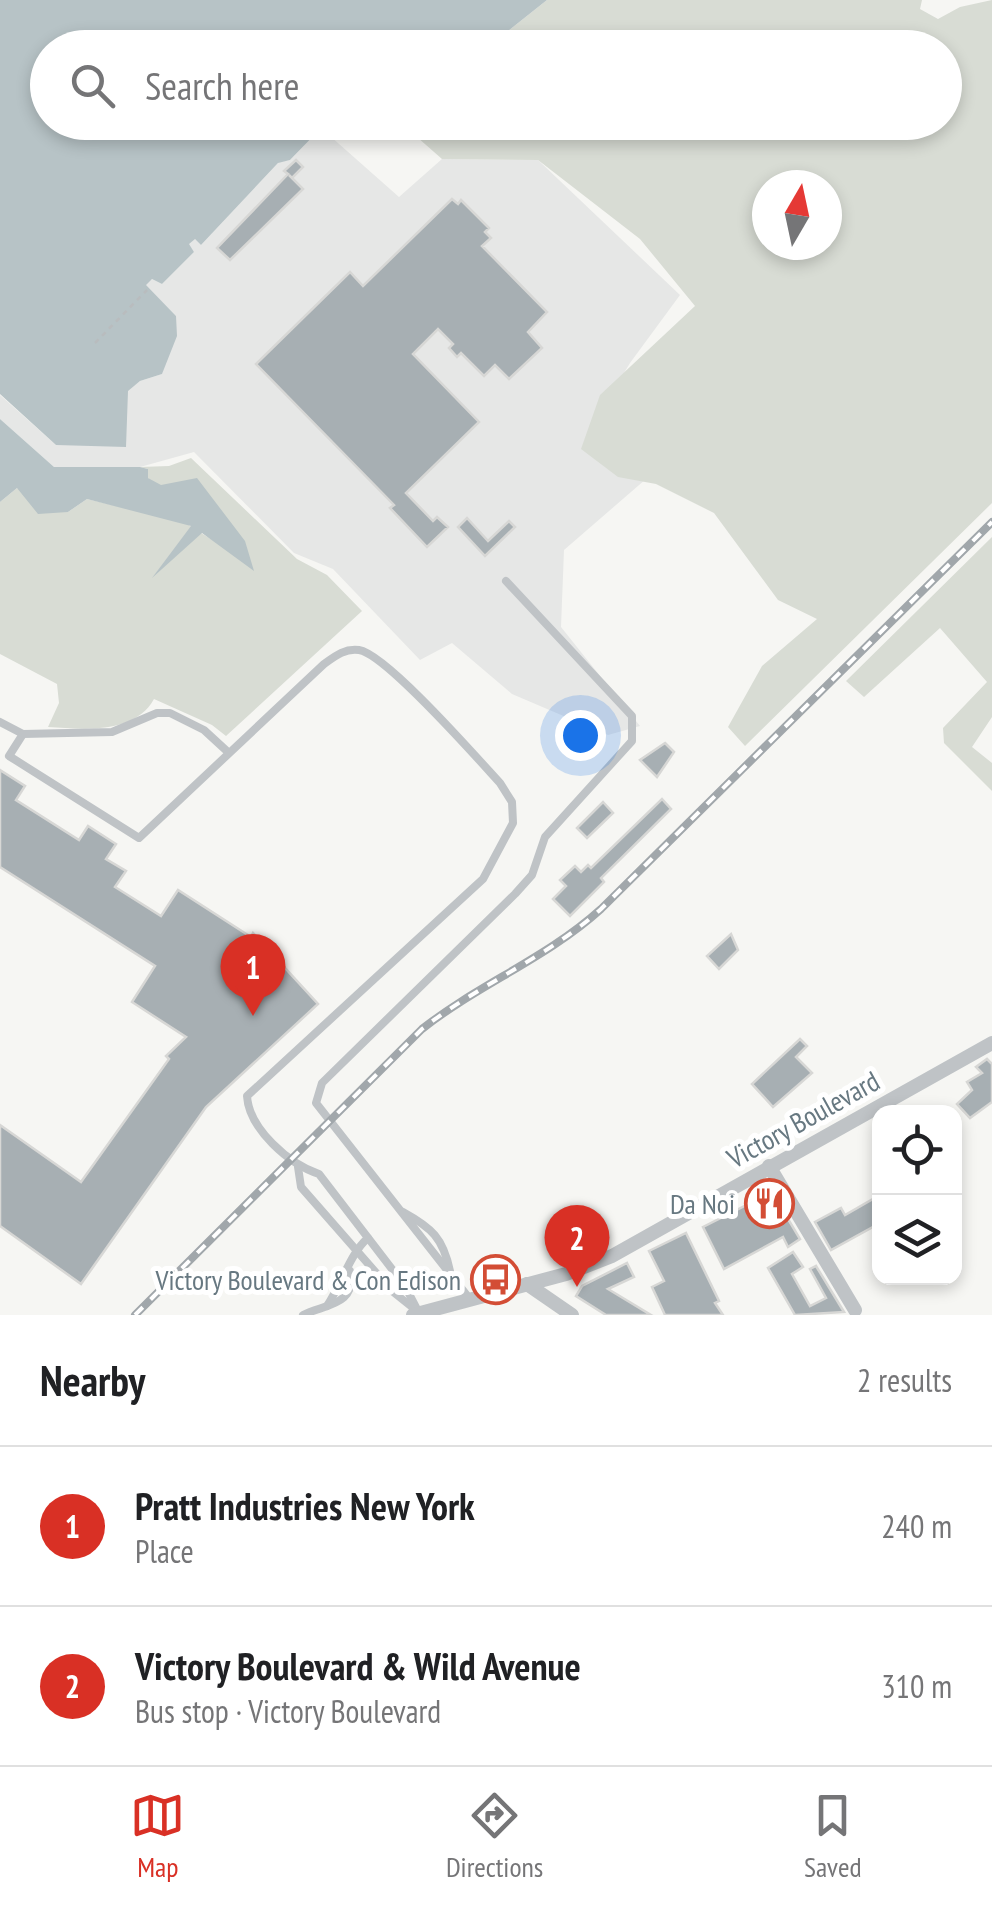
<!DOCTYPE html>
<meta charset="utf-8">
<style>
body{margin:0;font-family:"PT Sans Narrow",sans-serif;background:#f2f2f2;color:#202124}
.controls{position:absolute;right:30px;bottom:30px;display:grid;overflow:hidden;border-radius:20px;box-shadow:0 5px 15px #0003}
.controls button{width:90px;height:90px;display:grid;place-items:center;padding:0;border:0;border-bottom:2px solid #e0e0e0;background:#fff;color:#202124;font:50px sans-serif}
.compass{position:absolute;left:752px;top:170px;width:90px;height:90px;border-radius:50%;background:#fff;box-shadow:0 5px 15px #0003;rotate:9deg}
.you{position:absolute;left:580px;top:735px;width:35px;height:35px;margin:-25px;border:8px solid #fff;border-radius:50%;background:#1a73e8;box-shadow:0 0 0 15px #1a73e833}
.badge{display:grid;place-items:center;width:65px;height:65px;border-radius:50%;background:#d93025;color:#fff;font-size:32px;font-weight:700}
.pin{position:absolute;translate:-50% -82px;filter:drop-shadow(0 2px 5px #0008)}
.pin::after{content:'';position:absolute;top:52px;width:35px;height:30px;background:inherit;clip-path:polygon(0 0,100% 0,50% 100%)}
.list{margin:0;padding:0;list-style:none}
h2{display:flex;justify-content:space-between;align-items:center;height:130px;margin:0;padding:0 40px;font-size:42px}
h2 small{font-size:32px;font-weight:400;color:#757577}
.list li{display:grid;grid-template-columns:65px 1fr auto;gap:30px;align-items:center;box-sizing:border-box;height:160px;padding:0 40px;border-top:2px solid #e0e0e0}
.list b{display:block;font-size:38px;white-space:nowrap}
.list p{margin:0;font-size:32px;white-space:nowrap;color:#757577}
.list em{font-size:32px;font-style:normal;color:#757577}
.icon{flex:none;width:55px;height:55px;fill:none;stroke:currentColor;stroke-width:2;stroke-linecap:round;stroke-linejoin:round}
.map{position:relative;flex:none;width:992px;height:1315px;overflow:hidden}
.search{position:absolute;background:#fff;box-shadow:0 5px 15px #0003;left:30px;right:30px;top:30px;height:110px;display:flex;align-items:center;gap:25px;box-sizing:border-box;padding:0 35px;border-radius:55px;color:#757577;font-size:38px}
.sheet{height:450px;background:#fff}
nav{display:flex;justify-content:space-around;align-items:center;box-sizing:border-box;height:140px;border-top:2px solid #e0e0e0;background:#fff;font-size:28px;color:#757577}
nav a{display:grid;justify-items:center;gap:5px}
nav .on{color:#d93025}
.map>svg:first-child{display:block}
</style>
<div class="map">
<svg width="992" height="1315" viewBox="0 0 992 1315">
<rect width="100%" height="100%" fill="#f6f6f3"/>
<polygon fill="#e6e7e6" points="321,128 399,197 442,159 538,160 680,295 630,363 586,436 646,479 564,550 561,627 640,726 608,735 512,694 452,643 420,660 333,569 294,553 194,452 140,467 54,467 0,419 0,395 56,445 140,381 162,374 176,316 145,285 152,279 162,284 194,252 188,244 194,238 201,245 279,162 290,160"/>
<g fill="#d8dcd4" fill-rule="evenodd">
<path d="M547,0h375l-2,9 18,10 22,-12 32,-7v503l-247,243 -17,-19 34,-61 55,-47 -39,-19 -64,-87 -58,-29 -38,-7 -37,-28 19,-54 95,-89 -55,-67 -102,-79 -96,-1 -41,-36 543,-1v-74l-456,-1zM767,185h60v60h-60z"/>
<path d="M191,458l106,101 30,16 35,36 -136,125 -14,-11 -58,-26c-20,36 -71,30 -106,28l11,-24 -2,-19 -57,-30v-152l17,-14 51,24 19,-13 97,23 8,5 -2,6 -29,36 40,-36 18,11 -71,-66v-9l-8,-2 29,-1z"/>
<polygon points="992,537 992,717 972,747 992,763 992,791 944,743 943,728 987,682 940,628 864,697 846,681"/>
</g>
<g fill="#b7c3c6">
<polygon points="0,0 547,0 488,47 48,48 48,122 326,123 290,160 278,163 201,245 195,239 189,244 194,252 162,284 152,279 146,285 176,316 177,336 162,374 140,381 128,391 126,447 56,445 0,394"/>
<polygon points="0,419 54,467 140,467 148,469 148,478 161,485 197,478 245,541 254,571 202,533 152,578 191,526 87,499 68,512 38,514 17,488 0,502"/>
</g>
<g fill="#a7afb3" stroke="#d7d7d5" stroke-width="2.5">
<polygon points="296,160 303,167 292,178 289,175 303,189 230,260 217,248 288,174 284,171"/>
<polygon points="452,199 458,204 461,200 489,228 485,232 491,238 482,246 547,312 528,332 542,348 509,379 495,365 484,376 461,353 457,357 449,348 453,344 438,329 413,354 479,422 406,493 433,521 437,517 448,527 427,547 390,508 394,505 256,364 350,272 363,286"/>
<polygon points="467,518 488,541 509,521 515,527 485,556 458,527"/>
<polygon points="665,743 674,752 657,777 640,760"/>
<polygon points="0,770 25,786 16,800 79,840 88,826 116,844 106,859 126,871 115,887 161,916 178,890 251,937 253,933 318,1004 206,1107 81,1284 0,1226 0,1125 81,1182 169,1059 166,1056 186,1037 132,1002 155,966 0,867"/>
<polygon points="662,799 671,809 601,878 604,882 570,916 553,899 566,886 560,880 575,866 581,872 588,865 591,868"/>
<polygon points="603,802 613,813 587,838 577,828"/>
<polygon points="731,934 738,950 719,969 707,956"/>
<polygon points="800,1039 807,1046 796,1057 812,1073 773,1107 752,1084"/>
<polygon points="987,1059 992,1064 992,1102 970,1118 957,1104 972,1090 967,1082 982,1073 976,1067"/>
<polygon points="772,1192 800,1239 788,1247 783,1237 724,1269 703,1227"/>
<polygon points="880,1195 880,1223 831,1250 815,1222 841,1208 845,1215"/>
<polygon points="686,1233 719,1301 715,1303 723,1315 665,1315 652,1287 664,1281 649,1251"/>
<polygon points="793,1252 803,1267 792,1274 810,1306 826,1298 810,1269 816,1266 844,1312 795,1315 768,1268"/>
<polygon points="627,1263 634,1277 608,1289 651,1315 606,1315 576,1296 582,1286"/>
</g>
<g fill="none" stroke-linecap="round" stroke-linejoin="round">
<polyline stroke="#b9bcbe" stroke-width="2.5" stroke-dasharray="5 5" stroke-linecap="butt" points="95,343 147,290"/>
<g stroke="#bfc3c6" stroke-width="8">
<polyline points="0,722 23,734"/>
<path d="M229,753l-25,-23 -34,-17h-13l-45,19 -89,2 -14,22 130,82 185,-174c11,-8 21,-16 35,-14 27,4 118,108 141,133l12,19 1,21 -30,56 -236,217c2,33 42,68 72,78l86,112 14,27"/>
<polyline points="298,1167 301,1187 392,1291 417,1311"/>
<path d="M403,1212c29,16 40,26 47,59"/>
<polyline points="469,1298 316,1103 322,1083 515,894 532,875 545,837 632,741 632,716 506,581"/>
<path d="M327,1306c14,-21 24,-54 41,-68"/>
<path d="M303,1315c23,-11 54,-10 47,-44"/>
</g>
<g stroke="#bfc3c6" stroke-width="14">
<polyline points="769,1166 855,1310"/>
<polyline points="527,1284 572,1315"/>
<polyline points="413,1315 566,1274 612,1256 992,1043"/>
</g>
<defs>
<path id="rail" d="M135,1315l287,-286c57,-45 125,-71 179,-120l391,-387"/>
</defs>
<use href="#rail" stroke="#a1a7ab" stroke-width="8"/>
<use href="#rail" stroke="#fff" stroke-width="4" stroke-dasharray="11" stroke-linecap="butt"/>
</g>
<defs>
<symbol id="restaurant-ring" viewBox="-11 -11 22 22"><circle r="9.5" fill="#fff" stroke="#d34d35" stroke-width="1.5"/><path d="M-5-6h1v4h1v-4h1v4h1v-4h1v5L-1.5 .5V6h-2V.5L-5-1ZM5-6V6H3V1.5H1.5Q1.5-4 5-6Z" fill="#d34d35"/></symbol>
<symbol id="bus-ring" viewBox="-11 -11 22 22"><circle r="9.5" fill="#fff" stroke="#d34d35" stroke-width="1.5"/><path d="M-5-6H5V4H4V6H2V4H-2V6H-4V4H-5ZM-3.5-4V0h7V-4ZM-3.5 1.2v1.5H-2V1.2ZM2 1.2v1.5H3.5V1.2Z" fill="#d34d35"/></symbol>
</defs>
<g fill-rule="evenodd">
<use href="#restaurant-ring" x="742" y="1176" width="55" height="55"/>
<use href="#bus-ring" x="468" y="1252" width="55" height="55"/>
</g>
<g text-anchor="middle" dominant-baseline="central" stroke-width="10" stroke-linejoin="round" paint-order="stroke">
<g font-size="28" fill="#677881" stroke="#fff">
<text transform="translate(803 1119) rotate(-29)">Victory Boulevard</text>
</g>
<g font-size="28" fill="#677881" stroke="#fff" text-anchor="end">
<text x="735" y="1203">Da Noi</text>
<text x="461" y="1279">Victory Boulevard &amp; Con Edison</text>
</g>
</g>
</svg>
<div class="controls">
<button><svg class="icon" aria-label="locate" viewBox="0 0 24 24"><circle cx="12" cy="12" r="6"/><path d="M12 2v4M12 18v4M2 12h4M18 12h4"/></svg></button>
<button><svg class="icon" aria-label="layers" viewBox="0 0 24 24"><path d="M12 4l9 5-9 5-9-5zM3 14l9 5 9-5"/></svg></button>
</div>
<svg class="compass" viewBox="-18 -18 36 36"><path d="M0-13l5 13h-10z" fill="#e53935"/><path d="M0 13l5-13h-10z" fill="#757577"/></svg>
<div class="you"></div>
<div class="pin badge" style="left:253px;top:1016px">1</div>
<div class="pin badge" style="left:577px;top:1287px">2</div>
<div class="search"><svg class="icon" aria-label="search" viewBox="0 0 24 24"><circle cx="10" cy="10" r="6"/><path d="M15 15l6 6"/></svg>Search here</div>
</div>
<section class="sheet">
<h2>Nearby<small>2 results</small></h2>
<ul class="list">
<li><span class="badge">1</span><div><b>Pratt Industries New York</b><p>Place</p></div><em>240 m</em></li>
<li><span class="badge">2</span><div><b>Victory Boulevard &amp; Wild Avenue</b><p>Bus stop · Victory Boulevard</p></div><em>310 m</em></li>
</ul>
</section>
<nav>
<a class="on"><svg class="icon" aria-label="map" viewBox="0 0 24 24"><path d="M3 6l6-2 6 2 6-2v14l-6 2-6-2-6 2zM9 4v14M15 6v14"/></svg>Map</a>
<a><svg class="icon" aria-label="directions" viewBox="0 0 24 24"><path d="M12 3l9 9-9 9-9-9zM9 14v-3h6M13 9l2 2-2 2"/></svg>Directions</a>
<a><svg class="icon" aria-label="saved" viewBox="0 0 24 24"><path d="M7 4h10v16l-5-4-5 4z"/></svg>Saved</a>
</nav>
